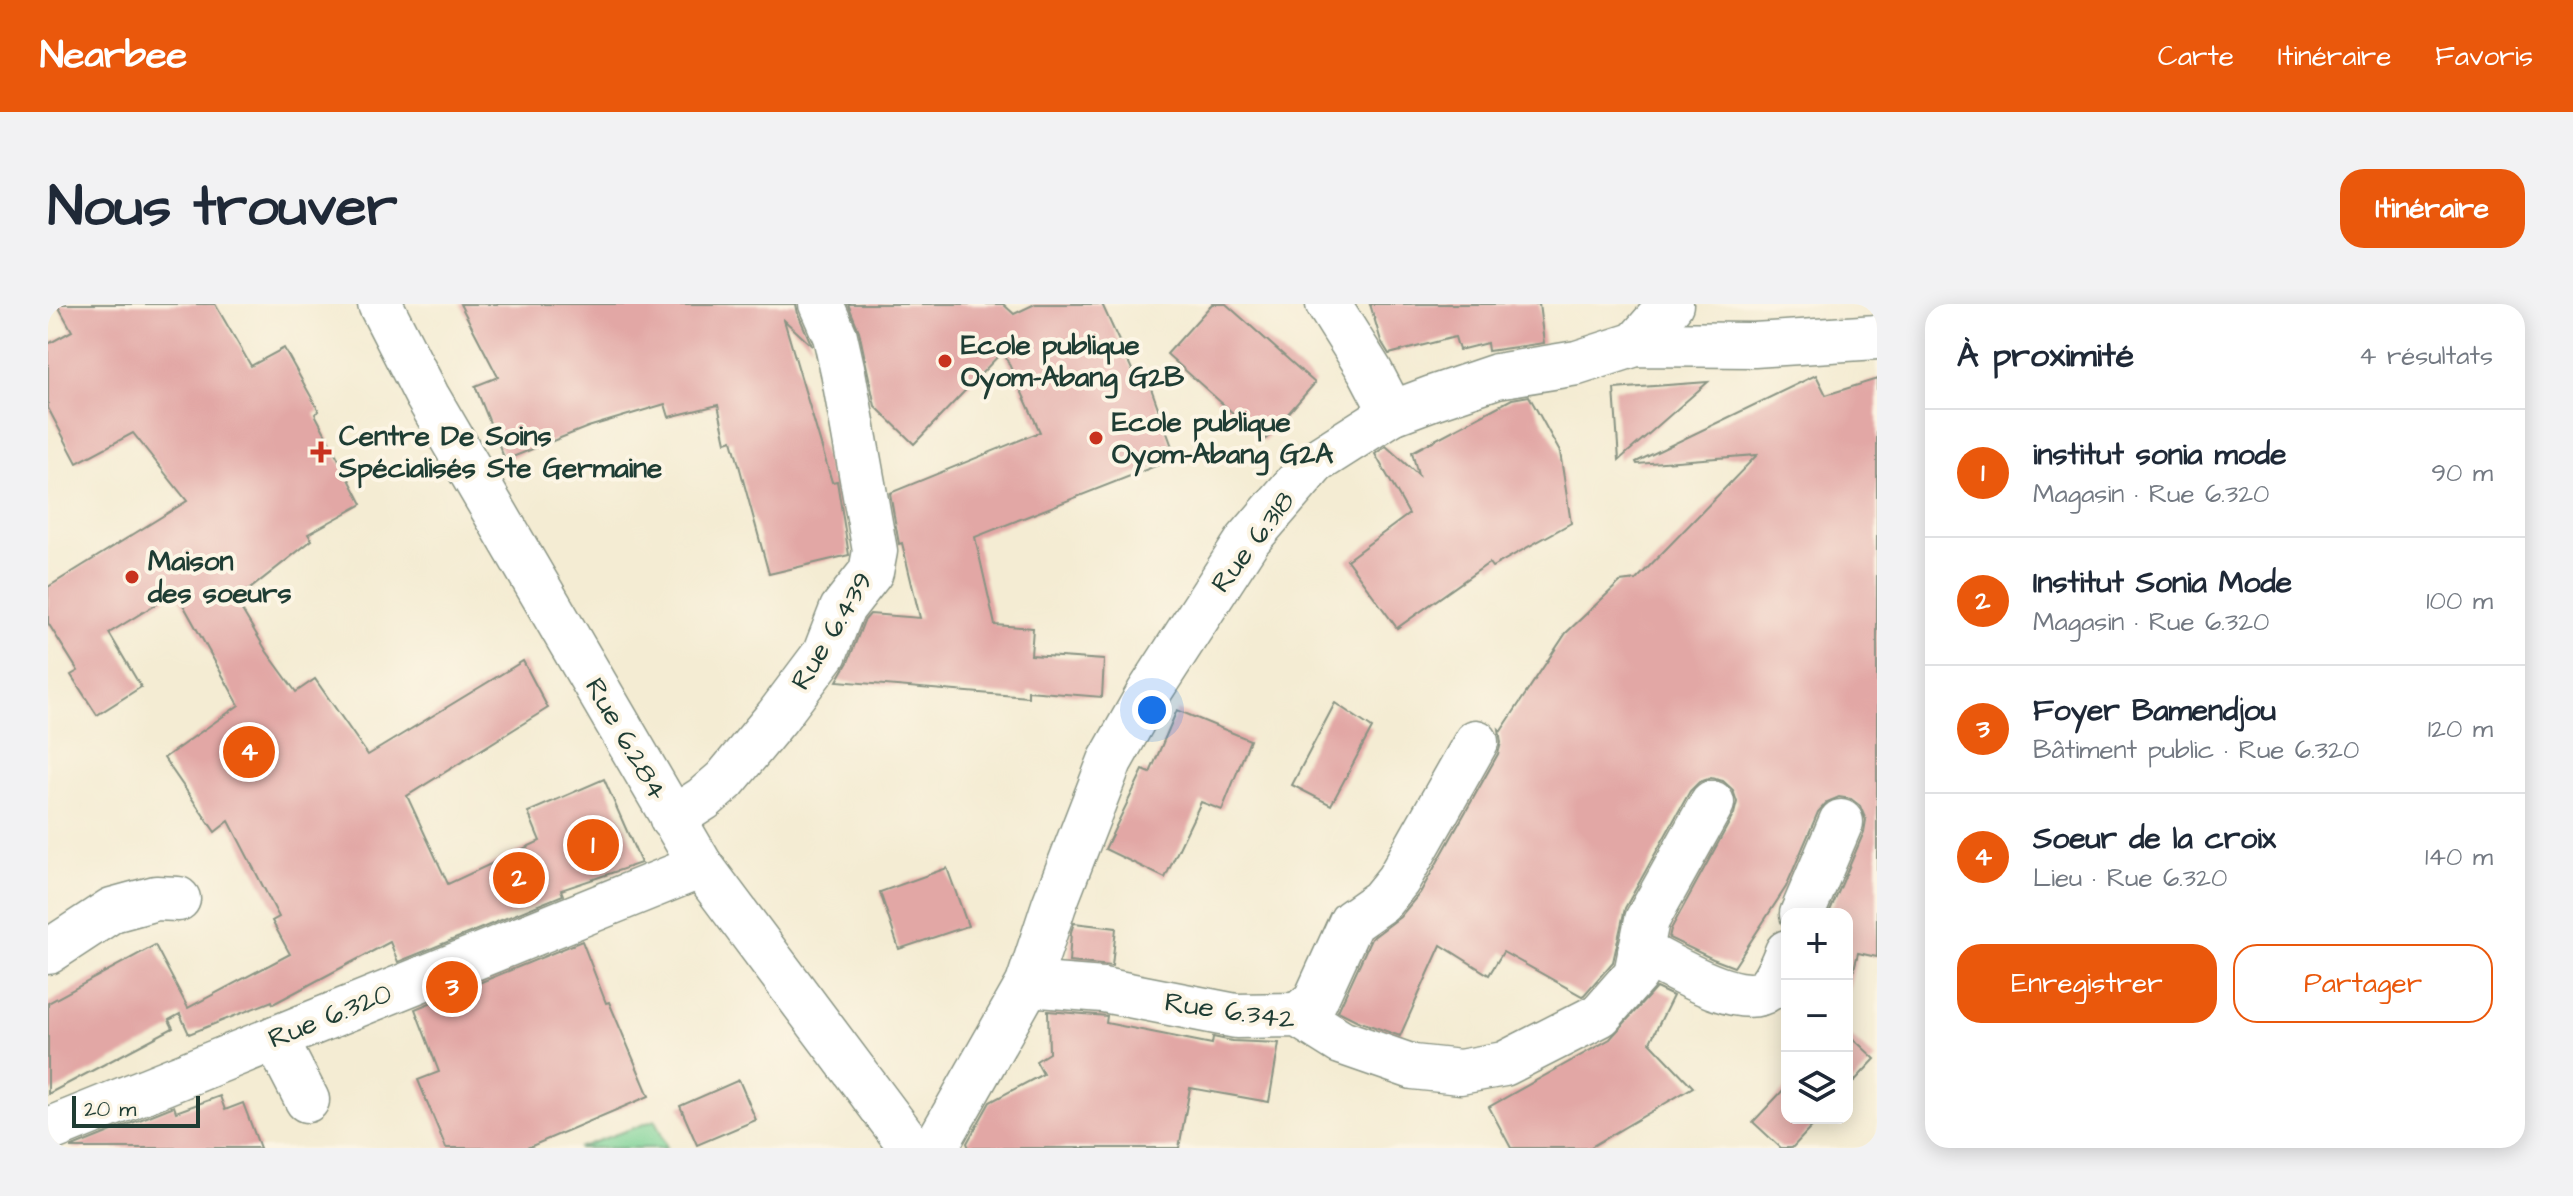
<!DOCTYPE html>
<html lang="fr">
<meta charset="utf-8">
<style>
body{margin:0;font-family:"Architects Daughter",sans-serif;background:#f2f2f3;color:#1f2937}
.controls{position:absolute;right:24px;bottom:24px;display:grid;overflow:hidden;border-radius:16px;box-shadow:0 4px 20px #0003}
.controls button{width:72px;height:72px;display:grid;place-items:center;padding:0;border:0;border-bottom:2px solid #e0e1e3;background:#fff;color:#1f2937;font:40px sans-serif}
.scale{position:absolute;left:24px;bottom:20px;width:128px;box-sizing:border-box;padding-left:8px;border:4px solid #1f3d34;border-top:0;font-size:22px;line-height:28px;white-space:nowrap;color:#1f3d34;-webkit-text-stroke:6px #fcf5e5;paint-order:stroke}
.you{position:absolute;left:1104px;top:406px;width:28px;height:28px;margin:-20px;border:6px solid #fff;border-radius:50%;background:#1a73e8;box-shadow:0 0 0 12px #1a73e833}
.badge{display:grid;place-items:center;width:52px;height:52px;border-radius:50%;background:#ea580c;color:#fff;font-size:26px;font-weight:700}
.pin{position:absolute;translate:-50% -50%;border:4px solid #fff;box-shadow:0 2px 8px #0006}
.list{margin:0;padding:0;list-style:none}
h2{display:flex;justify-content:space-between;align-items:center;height:104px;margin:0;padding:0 32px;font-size:34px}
h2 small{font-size:26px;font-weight:400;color:#747a83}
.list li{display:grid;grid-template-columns:52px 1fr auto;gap:24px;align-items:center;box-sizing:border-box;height:128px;padding:0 32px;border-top:2px solid #e0e1e3}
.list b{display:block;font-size:30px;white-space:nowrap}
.list p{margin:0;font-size:26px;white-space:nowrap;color:#747a83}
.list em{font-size:26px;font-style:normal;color:#747a83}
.actions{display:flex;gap:16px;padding:24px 32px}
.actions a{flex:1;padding:18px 0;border:2px solid #ea580c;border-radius:24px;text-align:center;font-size:28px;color:#ea580c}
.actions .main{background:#ea580c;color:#fff}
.icon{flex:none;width:44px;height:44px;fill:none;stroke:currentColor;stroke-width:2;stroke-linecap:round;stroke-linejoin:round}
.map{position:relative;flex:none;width:1829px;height:844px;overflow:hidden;border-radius:24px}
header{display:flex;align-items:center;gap:48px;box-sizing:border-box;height:112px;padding:0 40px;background:#ea580c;color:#fff}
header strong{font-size:38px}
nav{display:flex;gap:44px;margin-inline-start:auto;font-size:28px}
.intro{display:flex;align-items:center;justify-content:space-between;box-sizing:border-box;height:192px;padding:0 48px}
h1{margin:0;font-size:56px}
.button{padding:20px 36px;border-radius:24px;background:#ea580c;color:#fff;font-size:28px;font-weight:700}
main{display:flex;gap:48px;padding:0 48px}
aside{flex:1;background:#fff;border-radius:24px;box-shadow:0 4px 20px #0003}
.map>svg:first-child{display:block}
</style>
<header>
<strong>Nearbee</strong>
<nav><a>Carte</a><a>Itinéraire</a><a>Favoris</a></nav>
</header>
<div class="intro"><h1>Nous trouver</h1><a class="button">Itinéraire</a></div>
<main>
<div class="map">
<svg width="1829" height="844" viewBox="0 0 1829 844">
<rect width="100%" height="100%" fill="#fcf5e5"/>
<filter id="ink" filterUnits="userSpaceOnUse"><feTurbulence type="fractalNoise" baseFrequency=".0125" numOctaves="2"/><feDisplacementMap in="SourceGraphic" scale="16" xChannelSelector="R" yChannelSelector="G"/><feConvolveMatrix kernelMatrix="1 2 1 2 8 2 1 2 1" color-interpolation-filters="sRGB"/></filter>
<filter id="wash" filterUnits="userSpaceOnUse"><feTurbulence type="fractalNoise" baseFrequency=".006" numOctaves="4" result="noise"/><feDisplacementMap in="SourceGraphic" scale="32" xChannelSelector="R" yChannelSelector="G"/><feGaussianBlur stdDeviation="1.8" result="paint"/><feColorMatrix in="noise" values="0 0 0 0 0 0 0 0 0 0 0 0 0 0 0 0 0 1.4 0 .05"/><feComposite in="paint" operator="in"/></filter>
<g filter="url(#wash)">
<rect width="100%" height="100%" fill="#f4ecd3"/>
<polygon fill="#79d195" stroke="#4c8764" stroke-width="2" points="607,816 619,844 530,844"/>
<g id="blocks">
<g fill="#e2a7a5">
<polygon points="9,0 167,0 203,62 236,44 271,107 267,110 314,200 260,230 264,236 188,296 219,348 248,388 267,375 320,451 475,357 500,404 359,492 400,580 492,537 480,508 556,475 593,559 513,586 515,591 350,658 342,638 225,700 224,697 141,730 132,710 121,716 125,724 0,790 0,699 107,641 140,704 242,650 224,617 231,613 181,517 167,528 116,454 191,401 128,288 61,329 93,383 49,411 23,371 30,367 0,319 0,283 139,197 85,129 29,159 0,104 0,40 24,27"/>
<polygon points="412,0 748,0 750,10 764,42 736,16 784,178 789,177 801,251 721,270 684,136 678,138 670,101 621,113 617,100 540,123 457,156 427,82 450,73"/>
<polygon points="800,0 955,0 966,10 987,0 1054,0 1091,81 1099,73 1128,154 927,233 947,321 985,324 983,351 1056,356 1054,393 980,387 980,393 789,377 800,358 816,317 822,310 872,314 854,239 851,240 842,189 992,128 955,47 866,140 827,102 811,27"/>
<polygon points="1164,0 1178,0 1267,79 1216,137 1119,50"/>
<polygon points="1322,0 1491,0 1496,39 1440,47 1439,39 1411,46 1407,33 1341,50 1333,37"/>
<polygon points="1768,71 1778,91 1829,75 1829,653 1810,649 1799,693 1799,610 1781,610 1816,528 1818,516 1812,502 1803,495 1791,493 1779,498 1770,508 1738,583 1686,663 1665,655 1621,634 1623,625 1686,510 1689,498 1685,486 1675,477 1663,474 1651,478 1642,487 1577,604 1565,658 1536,691 1534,692 1455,648 1441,671 1393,641 1352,732 1310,717 1290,707 1323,635 1352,613 1372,589 1450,450 1453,439 1451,425 1453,427 1518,329 1572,278 1588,276 1709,151 1589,160 1588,158"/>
<polygon points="1660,78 1571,156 1566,85"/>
<polygon points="1481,92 1512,148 1523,219 1444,263 1441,259 1349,324 1299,256 1361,210 1327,150 1338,142 1370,171 1364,148 1464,95"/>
<polygon points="1287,399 1324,424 1283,501 1244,481"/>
<polygon points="1129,406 1202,436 1174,506 1153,498 1117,574 1057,545 1095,466 1102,469"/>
<polygon points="899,564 920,622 851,645 832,588"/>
<polygon points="1026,619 1068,624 1064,662 1021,658 1023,628"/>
<polygon points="534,637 558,699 561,698 601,792 479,844 398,844 370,776 391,768 367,705"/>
<polygon points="1608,684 1625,692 1602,738 1645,783 1541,844 1463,844 1441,803 1562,735"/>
<polygon points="1000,707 1059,712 1058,719 1164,740 1165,733 1184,737 1231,739 1221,798 1142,784 1131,844 921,844 919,839 942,798 995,770 988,757 1001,749"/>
<polygon points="1799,729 1827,755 1799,785"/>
<polygon points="691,776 708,816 649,841 632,802"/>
<polygon points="1739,782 1739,814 1772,814 1744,844 1733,844 1705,818"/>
<polygon points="172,792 177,806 195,799 212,844 22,844 126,802 128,808"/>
</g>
</g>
</g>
<g filter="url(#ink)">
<use href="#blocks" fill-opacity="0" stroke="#8a9484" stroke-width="2"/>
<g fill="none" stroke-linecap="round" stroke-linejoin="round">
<defs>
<g id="street">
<polyline points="1280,0 1322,67 1344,109"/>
<polyline points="1588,40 1623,0"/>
<polyline points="624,515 655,495 677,476 729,413 777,349 794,305 823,268 827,247 795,68 787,32 773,0"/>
<polyline points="1754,610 1793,518"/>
<path d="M1592,647c26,12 100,59 126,39 10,-9 16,-26 21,-38"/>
<polyline points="0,648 64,606 108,594 130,595"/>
<polyline points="980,680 1055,686 1188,712 1250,711 1293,738 1365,763 1412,768 1456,760 1552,711 1588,670 1599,616 1664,499"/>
<polyline points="1250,711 1267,697 1303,618 1333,597 1350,576 1428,438"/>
<polyline points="227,734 259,796"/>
<polyline points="0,826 653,562"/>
<polyline points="887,844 980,680 1006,601 1062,457 1100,390 1199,237 1267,158 1344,109 1384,94 1449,72 1529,59 1588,40 1706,41 1829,33"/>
</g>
<polyline id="secondary" points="332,0 379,92 653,562 864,844"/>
</defs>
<use href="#street" stroke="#8a9484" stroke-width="47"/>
<use href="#secondary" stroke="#8a9484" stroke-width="47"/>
<use href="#street" stroke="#fff" stroke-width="44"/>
<use href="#secondary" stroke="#fff" stroke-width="44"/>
</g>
</g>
<g fill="#c8321e" stroke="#fcf5e5" stroke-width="3">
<circle cx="897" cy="57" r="8"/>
<circle cx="1048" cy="134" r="8"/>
<path d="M269 136h8v8h8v8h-8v8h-8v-8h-8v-8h8z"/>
<circle cx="84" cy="273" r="8"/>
</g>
<g text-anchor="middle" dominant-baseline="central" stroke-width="8" stroke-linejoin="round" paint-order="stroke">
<g font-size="28" font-weight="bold" fill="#1f3d34" stroke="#fcf5e5" text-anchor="start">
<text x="913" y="41">Ecole publique<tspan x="913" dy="32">Oyom-Abang G2B</tspan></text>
<text x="1064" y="118">Ecole publique<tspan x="1064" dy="32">Oyom-Abang G2A</tspan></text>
<text x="291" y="132">Centre De Soins<tspan x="291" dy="32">Spécialisés Ste Germaine</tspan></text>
<text x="100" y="257">Maison<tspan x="100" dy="32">des soeurs</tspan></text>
</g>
<g font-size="28" fill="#1f3d34" stroke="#fcf5e5">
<text transform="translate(1205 238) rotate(-53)">Rue 6.318</text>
<text transform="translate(784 327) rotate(-59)">Rue 6.439</text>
<text transform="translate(578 435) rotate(60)">Rue 6.284</text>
<text transform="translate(1182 707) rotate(8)">Rue 6.342</text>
<text transform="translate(282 712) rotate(-22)">Rue 6.320</text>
</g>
</g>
</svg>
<div class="controls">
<button>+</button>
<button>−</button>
<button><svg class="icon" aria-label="layers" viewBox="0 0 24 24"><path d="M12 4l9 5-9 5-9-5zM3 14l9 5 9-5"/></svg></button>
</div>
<div class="scale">20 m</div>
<div class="you"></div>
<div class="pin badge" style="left:545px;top:541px">1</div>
<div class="pin badge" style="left:471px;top:574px">2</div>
<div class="pin badge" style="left:404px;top:683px">3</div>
<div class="pin badge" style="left:201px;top:448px">4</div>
</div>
<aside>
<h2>À proximité<small>4 résultats</small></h2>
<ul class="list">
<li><span class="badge">1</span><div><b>institut sonia mode</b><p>Magasin · Rue 6.320</p></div><em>90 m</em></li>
<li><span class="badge">2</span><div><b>Institut Sonia Mode</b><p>Magasin · Rue 6.320</p></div><em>100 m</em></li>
<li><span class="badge">3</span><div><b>Foyer Bamendjou</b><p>Bâtiment public · Rue 6.320</p></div><em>120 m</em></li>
<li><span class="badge">4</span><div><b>Soeur de la croix</b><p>Lieu · Rue 6.320</p></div><em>140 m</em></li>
</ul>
<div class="actions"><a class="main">Enregistrer</a><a>Partager</a></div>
</aside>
</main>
